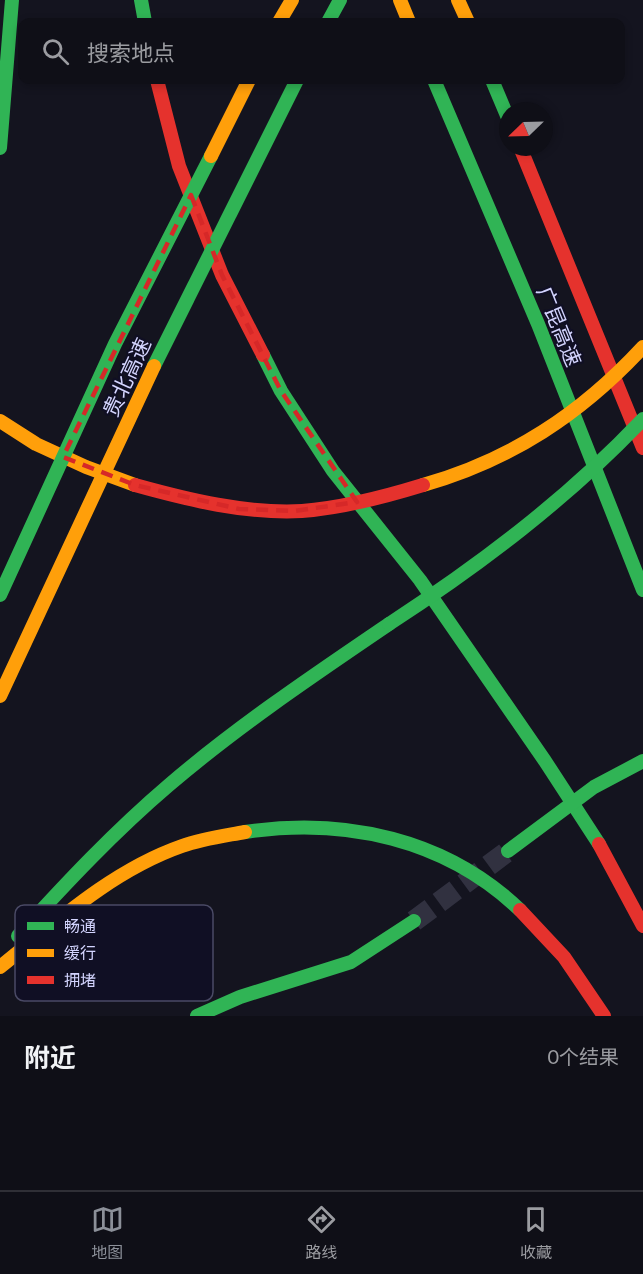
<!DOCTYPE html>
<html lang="zh">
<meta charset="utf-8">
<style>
body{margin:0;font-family:Lato,"Noto Sans SC",sans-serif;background:#181820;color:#f1f3f6}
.compass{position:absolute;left:499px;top:102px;width:54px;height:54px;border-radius:50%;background:#0f0f17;box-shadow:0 3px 9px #0003;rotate:247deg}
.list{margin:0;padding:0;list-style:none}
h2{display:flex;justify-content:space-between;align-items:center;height:78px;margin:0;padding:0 24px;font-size:26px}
h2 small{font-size:20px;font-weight:400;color:#9b9ca1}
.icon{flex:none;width:33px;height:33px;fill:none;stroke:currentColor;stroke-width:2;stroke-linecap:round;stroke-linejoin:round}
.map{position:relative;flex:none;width:643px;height:1016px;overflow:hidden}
.search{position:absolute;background:#0f0f17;box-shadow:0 3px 9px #0003;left:18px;right:18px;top:18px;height:66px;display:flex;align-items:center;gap:15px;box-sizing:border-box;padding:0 21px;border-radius:12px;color:#9b9ca1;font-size:22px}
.sheet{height:174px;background:#0f0f17}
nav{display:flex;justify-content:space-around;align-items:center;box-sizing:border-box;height:84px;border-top:2px solid #2f2f36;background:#0f0f17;font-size:16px;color:#9b9ca1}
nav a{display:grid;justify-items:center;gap:3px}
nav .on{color:#8c9099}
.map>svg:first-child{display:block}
</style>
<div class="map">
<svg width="643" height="1016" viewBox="0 0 643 1016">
<rect width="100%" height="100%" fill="#14141f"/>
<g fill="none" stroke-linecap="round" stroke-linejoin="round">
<polyline stroke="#313140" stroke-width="21" stroke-dasharray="21 10" stroke-linecap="butt" points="414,921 508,851"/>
<g stroke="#30b455" stroke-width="14">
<polyline points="141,0 145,22"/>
<polyline points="328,22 340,0"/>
<polyline points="434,80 538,324 643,590"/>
<polyline points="492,80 508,118"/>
<polyline points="0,148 12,0"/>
<polyline points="263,355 281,391 333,471 420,580 545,761 599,844"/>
<path d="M245,832c100,-15 201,7 275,78"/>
<polyline points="508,851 594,787 643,761"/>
<path d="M18,936c48,-53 97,-105 151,-151 69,-59 145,-110 220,-161"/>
<polyline points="197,1016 240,997 351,962 414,921"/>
</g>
<g stroke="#ff9f0a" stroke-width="14">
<polyline points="400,0 409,22"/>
<polyline points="458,0 468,22"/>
<polyline points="279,22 292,0"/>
<polyline points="0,421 36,444 86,467 135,485"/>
<path d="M0,967c56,-45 113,-97 182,-121 20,-7 42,-10 63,-14"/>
</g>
<g stroke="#e5322d" stroke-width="14">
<polyline points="157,80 179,166 222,275 263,355"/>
<polyline points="520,147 643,448"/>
<polyline points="599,844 643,926"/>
<polyline points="520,910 564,957 604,1016"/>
</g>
<g stroke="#30b455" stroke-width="14">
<polyline points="154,366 297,80"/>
<polyline points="0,595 115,344 211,156"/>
<path d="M389,624c92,-60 178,-125 254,-205"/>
</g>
<g stroke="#ff9f0a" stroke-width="14">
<polyline points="211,156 249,80"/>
<path d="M423,485c88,-25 158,-71 220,-138"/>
<polyline points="0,696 154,366"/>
</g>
<path stroke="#e5322d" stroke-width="14" d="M135,485c54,15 111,29 167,26 41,-3 82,-14 121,-26"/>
</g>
<path fill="none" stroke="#d62828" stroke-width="4.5" stroke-dasharray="12 8" stroke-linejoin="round" d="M191,195l31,80 59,116 76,111 -63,9 -55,-2 -104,-24 -72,-28z"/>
<g text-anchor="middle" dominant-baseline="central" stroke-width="4.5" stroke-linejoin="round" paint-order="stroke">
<g font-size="21" fill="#d3d4fe" stroke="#100f24">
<text transform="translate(560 326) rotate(68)">广昆高速</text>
<text transform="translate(126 377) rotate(-65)">贵北高速</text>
</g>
</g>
<rect x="15" y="905" width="198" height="96" rx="9" fill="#100f24" stroke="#4a4a65" stroke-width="1.5"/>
<rect x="27" y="922" width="27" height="8" fill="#30b455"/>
<rect x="27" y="949" width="27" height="8" fill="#ff9f0a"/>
<rect x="27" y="976" width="27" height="8" fill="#e5322d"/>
<g font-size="16" fill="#d3d4fe">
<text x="64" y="932">畅通</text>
<text x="64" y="959">缓行</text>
<text x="64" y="986">拥堵</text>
</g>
</svg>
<svg class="compass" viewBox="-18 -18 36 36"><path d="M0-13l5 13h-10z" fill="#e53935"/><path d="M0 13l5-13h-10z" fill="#9b9ca1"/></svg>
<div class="search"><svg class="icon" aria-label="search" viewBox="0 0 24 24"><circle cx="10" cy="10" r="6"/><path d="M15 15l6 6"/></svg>搜索地点</div>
</div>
<section class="sheet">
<h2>附近<small>0个结果</small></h2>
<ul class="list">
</ul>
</section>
<nav>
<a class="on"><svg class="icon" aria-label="map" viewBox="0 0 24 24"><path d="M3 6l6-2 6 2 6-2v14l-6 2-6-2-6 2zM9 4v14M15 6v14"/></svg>地图</a>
<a><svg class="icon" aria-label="directions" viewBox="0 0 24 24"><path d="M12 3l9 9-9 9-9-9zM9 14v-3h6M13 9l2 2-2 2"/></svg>路线</a>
<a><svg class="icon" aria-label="saved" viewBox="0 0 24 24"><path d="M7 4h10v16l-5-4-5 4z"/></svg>收藏</a>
</nav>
